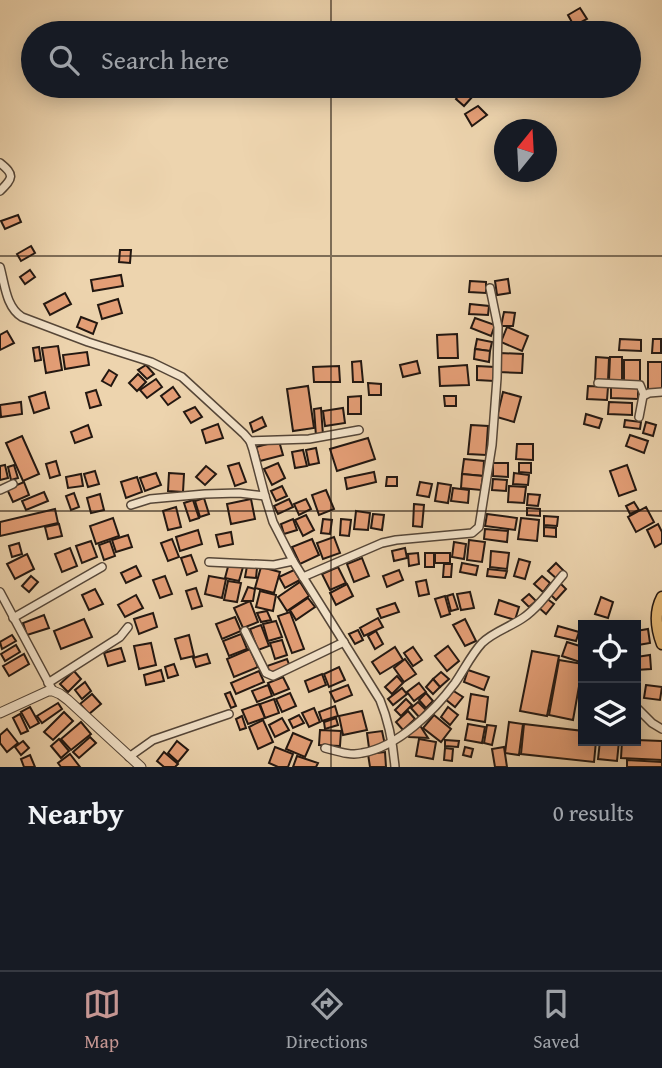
<!DOCTYPE html>
<style>
body{margin:0;font-family:"Gentium Book Plus",serif;background:#242831;color:#f1f3f6}
.controls{position:absolute;right:21px;bottom:21px;display:grid;overflow:hidden;border-radius:0px;box-shadow:0 4px 18px #0003}
.controls button{width:63px;height:63px;display:grid;place-items:center;padding:0;border:0;border-bottom:2px solid #363941;background:#171b24;color:#f1f3f6;font:35px sans-serif}
.compass{position:absolute;left:494px;top:119px;width:63px;height:63px;border-radius:50%;background:#171b24;box-shadow:0 4px 18px #0003;rotate:18deg}
.list{margin:0;padding:0;list-style:none}
h2{display:flex;justify-content:space-between;align-items:center;height:91px;margin:0;padding:0 28px;font-size:30px}
h2 small{font-size:23px;font-weight:400;color:#9ea1a6}
.icon{flex:none;width:38px;height:38px;fill:none;stroke:currentColor;stroke-width:2;stroke-linecap:round;stroke-linejoin:round}
.map{position:relative;flex:none;width:662px;height:767px;overflow:hidden}
.search{position:absolute;background:#171b24;box-shadow:0 4px 18px #0003;left:21px;right:21px;top:21px;height:77px;display:flex;align-items:center;gap:18px;box-sizing:border-box;padding:0 24px;border-radius:38px;color:#9ea1a6;font-size:26px}
.sheet{height:203px;background:#171b24}
nav{display:flex;justify-content:space-around;align-items:center;box-sizing:border-box;height:98px;border-top:2px solid #363941;background:#171b24;font-size:19px;color:#9ea1a6}
nav a{display:grid;justify-items:center;gap:4px}
nav .on{color:#c59692}
.map>svg:first-child{display:block}
</style>
<div class="map">
<svg width="662" height="767" viewBox="0 0 662 767">
<rect width="100%" height="100%" fill="#edd4ae"/>
<filter id="stains"><feTurbulence type="fractalNoise" baseFrequency=".00286" numOctaves="4"/><feColorMatrix values="0 0 0 0 .2 0 0 0 0 .09 0 0 0 0 .02 0 0 0 .5 -.17"/></filter>
<radialGradient id="worn" r=".72"><stop offset=".6" stop-color="#630" stop-opacity="0"/><stop offset="1" stop-color="#630" stop-opacity=".3"/></radialGradient>
<g fill="#e49e76" stroke="#221711" stroke-width="2">
<polygon points="580,8 587,19 574,26 568,15"/>
<polygon points="464,88 473,96 464,106 456,99"/>
<polygon points="478,106 487,115 472,126 465,114"/>
<polygon points="18,215 21,222 5,229 1,221"/>
<polygon points="31,246 35,253 21,261 17,254"/>
<polygon points="120,250 131,250 130,263 119,262"/>
<polygon points="30,270 35,277 25,284 20,277"/>
<polygon points="121,275 123,286 93,291 91,280"/>
<polygon points="508,279 510,293 497,295 495,281"/>
<polygon points="470,281 486,282 486,293 469,292"/>
<polygon points="65,293 71,304 50,315 44,304"/>
<polygon points="118,299 122,313 102,319 98,305"/>
<polygon points="470,304 489,306 488,315 469,314"/>
<polygon points="504,312 515,313 513,326 501,326"/>
<polygon points="81,317 97,323 93,334 77,327"/>
<polygon points="475,318 495,325 491,336 471,328"/>
<polygon points="507,327 528,336 522,351 501,342"/>
<polygon points="7,331 14,343 0,350 0,335"/>
<polygon points="457,334 458,358 438,358 437,335"/>
<polygon points="477,339 492,342 490,351 475,349"/>
<polygon points="620,339 641,340 641,351 619,350"/>
<polygon points="653,339 661,339 661,353 652,353"/>
<polygon points="58,346 62,370 46,373 42,348"/>
<polygon points="39,347 41,360 35,361 33,348"/>
<polygon points="475,349 490,351 489,362 474,359"/>
<polygon points="87,352 89,365 65,369 63,355"/>
<polygon points="500,353 523,354 522,373 499,372"/>
<polygon points="596,357 609,358 608,381 595,381"/>
<polygon points="610,357 622,357 622,380 609,380"/>
<rect x="624" y="360" width="16" height="21"/>
<polygon points="361,361 363,382 353,382 352,362"/>
<polygon points="417,361 420,373 403,377 400,365"/>
<rect x="648" y="362" width="14" height="28"/>
<polygon points="146,365 154,374 147,379 138,370"/>
<polygon points="467,365 469,385 440,386 439,367"/>
<polygon points="339,366 340,382 314,382 313,367"/>
<polygon points="477,366 495,367 494,381 477,380"/>
<polygon points="109,370 117,375 111,386 102,381"/>
<polygon points="138,374 146,382 137,391 129,383"/>
<polygon points="156,379 162,387 147,398 140,390"/>
<polygon points="368,383 381,384 381,395 369,395"/>
<polygon points="308,386 314,428 293,431 287,389"/>
<polygon points="588,386 608,387 607,400 587,399"/>
<polygon points="611,386 638,386 638,399 611,398"/>
<polygon points="173,387 180,397 168,405 161,396"/>
<polygon points="96,390 101,405 90,408 86,393"/>
<polygon points="45,392 49,408 34,413 29,397"/>
<polygon points="503,392 521,397 514,422 497,417"/>
<polygon points="361,396 361,414 348,414 348,397"/>
<polygon points="444,396 456,396 456,406 445,406"/>
<polygon points="21,402 22,414 1,417 0,405"/>
<polygon points="609,402 632,403 632,415 608,414"/>
<polygon points="195,407 202,417 191,423 184,412"/>
<polygon points="321,408 323,435 316,436 314,409"/>
<polygon points="343,408 345,423 325,426 323,411"/>
<polygon points="586,414 602,419 599,428 584,424"/>
<polygon points="262,417 266,426 253,432 250,423"/>
<polygon points="625,420 641,422 640,429 624,427"/>
<polygon points="646,422 656,425 653,436 643,433"/>
<polygon points="218,424 223,438 206,443 202,430"/>
<polygon points="88,425 92,437 75,443 71,432"/>
<polygon points="471,425 488,426 486,455 468,454"/>
<polygon points="630,435 648,441 644,453 626,446"/>
<polygon points="22,436 39,474 23,481 6,443"/>
<polygon points="368,438 375,459 337,471 330,449"/>
<polygon points="279,441 283,455 260,461 256,447"/>
<polygon points="517,444 533,444 533,460 516,459"/>
<polygon points="316,448 319,463 309,465 306,450"/>
<polygon points="303,450 307,466 295,468 292,452"/>
<polygon points="464,459 484,461 483,476 462,474"/>
<polygon points="56,461 60,475 50,478 46,464"/>
<polygon points="239,463 246,482 235,486 228,466"/>
<polygon points="278,463 285,478 272,485 264,469"/>
<polygon points="493,463 508,463 508,477 493,476"/>
<polygon points="519,463 531,463 531,473 519,472"/>
<polygon points="5,465 8,478 0,480 0,466"/>
<polygon points="14,465 18,478 11,480 8,467"/>
<polygon points="627,465 636,490 619,496 610,471"/>
<polygon points="206,466 216,474 205,485 196,477"/>
<polygon points="95,471 99,484 88,487 84,474"/>
<polygon points="374,472 376,482 347,489 345,478"/>
<polygon points="156,473 161,485 145,491 140,478"/>
<polygon points="169,473 184,474 183,492 168,491"/>
<polygon points="514,473 529,475 528,485 513,484"/>
<polygon points="81,474 83,486 68,488 66,477"/>
<polygon points="462,474 483,476 481,490 461,488"/>
<polygon points="137,477 142,492 126,498 121,482"/>
<polygon points="387,477 397,477 397,486 386,486"/>
<polygon points="493,479 507,480 506,491 492,490"/>
<polygon points="24,482 29,495 13,502 7,489"/>
<polygon points="420,482 432,484 429,497 417,495"/>
<polygon points="438,483 451,485 448,503 435,501"/>
<polygon points="282,486 287,496 276,501 271,491"/>
<polygon points="509,486 526,487 524,503 508,502"/>
<polygon points="453,488 469,490 468,503 451,501"/>
<polygon points="326,490 334,509 319,515 312,495"/>
<polygon points="44,492 48,501 26,510 22,501"/>
<polygon points="74,493 79,507 71,510 66,496"/>
<polygon points="100,494 104,510 91,513 87,498"/>
<polygon points="528,494 540,495 538,506 527,505"/>
<polygon points="204,498 209,514 200,517 195,501"/>
<polygon points="251,499 255,519 231,524 227,504"/>
<polygon points="289,499 293,507 278,514 274,506"/>
<polygon points="306,499 311,509 299,515 294,504"/>
<polygon points="193,500 199,518 190,521 184,503"/>
<polygon points="634,502 639,510 630,514 626,506"/>
<polygon points="414,504 424,505 422,527 413,526"/>
<polygon points="176,507 181,527 168,530 163,511"/>
<polygon points="646,507 654,522 636,532 628,517"/>
<polygon points="527,508 540,509 540,516 527,515"/>
<polygon points="55,509 58,523 0,536 0,522"/>
<polygon points="356,511 370,513 368,530 354,529"/>
<polygon points="373,514 384,515 382,530 371,528"/>
<polygon points="487,514 517,518 515,530 485,526"/>
<polygon points="306,515 314,530 303,536 295,520"/>
<polygon points="544,516 558,517 557,526 544,525"/>
<polygon points="113,518 119,536 96,544 90,526"/>
<polygon points="521,518 539,520 537,541 518,539"/>
<polygon points="293,519 297,530 284,534 281,524"/>
<polygon points="323,519 332,520 330,534 321,533"/>
<polygon points="341,519 351,520 349,536 340,535"/>
<polygon points="59,524 62,536 48,539 45,527"/>
<polygon points="658,524 662,532 662,543 655,547 647,530"/>
<polygon points="544,527 556,528 556,537 544,536"/>
<polygon points="485,529 508,531 507,542 484,539"/>
<polygon points="198,530 202,544 180,551 176,537"/>
<polygon points="231,532 233,544 219,547 216,535"/>
<polygon points="128,535 132,547 116,552 112,540"/>
<polygon points="334,537 340,553 323,559 317,543"/>
<polygon points="172,539 179,557 168,561 161,543"/>
<polygon points="312,539 319,555 300,564 292,547"/>
<polygon points="469,540 485,542 482,562 467,560"/>
<polygon points="91,541 97,557 82,563 76,546"/>
<polygon points="110,541 115,556 104,560 99,545"/>
<polygon points="454,542 466,544 464,559 452,557"/>
<polygon points="19,543 22,554 12,557 9,546"/>
<polygon points="70,548 77,566 62,572 55,554"/>
<polygon points="405,548 407,558 394,561 392,551"/>
<polygon points="491,551 509,553 507,569 490,567"/>
<polygon points="418,553 419,564 409,566 408,554"/>
<rect x="425" y="553" width="9" height="14"/>
<rect x="435" y="553" width="15" height="10"/>
<polygon points="27,554 34,569 15,579 7,564"/>
<polygon points="191,555 197,571 187,575 181,558"/>
<polygon points="362,558 369,576 354,582 347,564"/>
<polygon points="519,559 530,562 525,579 514,576"/>
<polygon points="229,563 243,567 239,581 225,578"/>
<polygon points="462,563 478,566 476,575 460,572"/>
<polygon points="556,563 564,571 557,579 548,571"/>
<polygon points="444,564 452,564 451,577 443,577"/>
<polygon points="136,566 141,576 126,583 121,573"/>
<polygon points="247,566 257,568 256,578 245,577"/>
<polygon points="261,567 280,572 274,593 255,588"/>
<polygon points="338,567 346,583 330,590 322,574"/>
<polygon points="488,569 507,571 505,578 487,576"/>
<polygon points="294,570 300,580 285,588 279,577"/>
<polygon points="399,570 403,580 387,587 383,576"/>
<polygon points="31,576 38,582 29,592 22,586"/>
<polygon points="165,576 172,594 160,598 153,580"/>
<polygon points="209,576 226,579 222,598 205,594"/>
<polygon points="542,576 550,583 543,592 534,584"/>
<polygon points="426,580 429,594 419,596 416,582"/>
<polygon points="228,581 241,583 237,602 224,600"/>
<polygon points="300,582 309,596 287,611 278,597"/>
<polygon points="559,582 566,589 556,600 549,593"/>
<polygon points="347,584 353,596 336,605 330,593"/>
<polygon points="248,587 255,589 253,601 242,601"/>
<polygon points="196,588 202,606 192,609 186,591"/>
<polygon points="95,589 103,604 89,610 82,595"/>
<polygon points="260,591 276,595 273,611 256,607"/>
<polygon points="470,592 474,608 461,610 457,594"/>
<polygon points="453,594 458,609 451,611 447,596"/>
<polygon points="529,594 536,601 529,607 522,600"/>
<polygon points="136,595 143,608 125,617 118,605"/>
<polygon points="445,596 450,614 441,617 435,599"/>
<polygon points="601,597 613,602 608,618 595,614"/>
<polygon points="308,598 315,607 296,620 290,610"/>
<polygon points="546,598 554,604 546,614 538,607"/>
<polygon points="499,600 519,607 515,620 495,614"/>
<polygon points="250,601 258,622 243,628 234,608"/>
<polygon points="395,603 399,612 381,618 377,609"/>
<polygon points="267,611 271,620 261,622 257,613"/>
<polygon points="290,612 304,649 292,653 278,616"/>
<polygon points="153,613 157,627 139,634 134,619"/>
<polygon points="44,615 49,628 27,635 23,623"/>
<polygon points="235,617 241,631 222,639 216,624"/>
<polygon points="378,618 383,627 364,636 360,628"/>
<polygon points="84,619 92,637 61,649 54,631"/>
<polygon points="465,619 476,641 465,646 453,625"/>
<polygon points="276,621 282,637 268,641 263,624"/>
<polygon points="261,625 269,646 258,650 250,629"/>
<polygon points="558,626 579,632 576,641 555,636"/>
<polygon points="648,629 650,643 638,645 636,631"/>
<polygon points="358,630 363,640 355,644 349,634"/>
<polygon points="376,631 383,644 375,649 368,636"/>
<polygon points="241,634 247,649 229,656 223,641"/>
<polygon points="12,635 16,641 2,649 0,642"/>
<polygon points="189,635 194,656 181,659 175,639"/>
<polygon points="282,640 287,655 275,659 270,643"/>
<polygon points="567,642 583,647 580,662 562,656"/>
<polygon points="151,643 156,665 139,669 134,646"/>
<polygon points="16,645 20,652 5,661 1,654"/>
<polygon points="448,646 459,661 447,671 435,656"/>
<polygon points="395,647 403,660 380,674 372,662"/>
<polygon points="413,647 422,660 413,666 404,653"/>
<polygon points="121,648 125,661 108,666 104,653"/>
<polygon points="250,649 258,667 234,677 227,659"/>
<polygon points="532,651 559,656 547,716 520,711"/>
<polygon points="24,654 29,664 9,676 3,666"/>
<polygon points="207,654 210,663 196,667 193,658"/>
<polygon points="650,655 651,669 636,670 636,657"/>
<polygon points="287,659 290,667 270,673 267,666"/>
<polygon points="405,659 416,674 404,682 394,668"/>
<polygon points="559,660 583,664 573,720 549,715"/>
<polygon points="174,664 178,675 168,678 165,667"/>
<polygon points="339,667 345,680 329,687 324,674"/>
<polygon points="161,670 164,681 146,685 144,675"/>
<polygon points="468,670 489,677 484,690 464,682"/>
<polygon points="74,671 81,679 68,692 60,684"/>
<polygon points="259,671 264,682 236,694 231,683"/>
<polygon points="441,672 449,679 440,687 433,679"/>
<polygon points="322,674 326,685 309,692 305,681"/>
<polygon points="397,676 403,683 392,694 385,687"/>
<polygon points="283,677 289,689 274,695 268,683"/>
<polygon points="433,679 440,687 433,694 426,687"/>
<polygon points="85,682 91,691 82,699 75,690"/>
<polygon points="419,683 426,692 414,701 407,692"/>
<polygon points="268,685 272,696 257,702 252,691"/>
<polygon points="348,685 352,695 335,702 330,692"/>
<polygon points="646,685 662,687 660,700 644,698"/>
<polygon points="402,688 407,694 393,705 388,699"/>
<polygon points="452,690 463,697 455,707 445,699"/>
<polygon points="230,692 236,706 231,708 225,694"/>
<polygon points="290,693 296,706 282,712 276,699"/>
<polygon points="426,693 433,701 426,708 419,700"/>
<polygon points="92,694 101,704 89,714 80,704"/>
<polygon points="471,694 488,697 485,722 467,719"/>
<polygon points="274,699 279,713 265,718 260,704"/>
<polygon points="406,699 412,705 401,716 395,710"/>
<polygon points="418,702 426,710 419,717 411,708"/>
<polygon points="58,703 62,709 42,723 37,716"/>
<polygon points="259,704 265,718 248,724 242,710"/>
<polygon points="335,706 338,716 322,721 319,712"/>
<polygon points="30,707 39,723 30,728 21,712"/>
<polygon points="448,707 458,715 450,725 441,717"/>
<polygon points="314,708 320,722 309,727 302,713"/>
<polygon points="362,711 367,730 343,735 339,716"/>
<polygon points="408,711 415,719 403,730 396,722"/>
<polygon points="64,712 73,721 53,740 44,732"/>
<polygon points="20,714 28,731 21,734 13,718"/>
<polygon points="299,715 304,723 293,728 289,720"/>
<polygon points="434,715 451,729 441,742 423,728"/>
<polygon points="242,716 246,728 240,730 236,719"/>
<polygon points="282,718 289,730 275,737 269,725"/>
<polygon points="336,718 338,725 325,729 324,722"/>
<polygon points="263,720 273,742 258,749 249,727"/>
<polygon points="81,722 91,734 71,750 61,739"/>
<polygon points="509,722 523,724 519,755 505,753"/>
<polygon points="419,724 428,738 409,737 406,734"/>
<polygon points="468,724 485,727 482,743 465,740"/>
<polygon points="524,724 583,731 583,741 596,741 594,762 521,754"/>
<polygon points="487,725 496,726 492,745 484,743"/>
<polygon points="7,729 18,743 7,752 0,743 0,735"/>
<polygon points="320,730 341,731 340,746 319,745"/>
<polygon points="382,731 385,745 369,748 367,733"/>
<polygon points="293,733 312,741 305,757 286,749"/>
<polygon points="90,737 96,743 79,758 73,752"/>
<polygon points="59,739 69,751 61,758 51,746"/>
<polygon points="419,739 436,742 433,759 416,756"/>
<polygon points="445,740 459,741 458,747 445,746"/>
<polygon points="636,740 662,741 662,760 621,758 622,741"/>
<polygon points="23,741 29,748 21,755 15,747"/>
<polygon points="177,741 188,750 178,762 168,753"/>
<polygon points="600,741 619,741 617,761 598,759"/>
<polygon points="275,747 293,754 288,767 278,767 269,763"/>
<polygon points="465,747 473,749 471,757 463,755"/>
<polygon points="504,747 507,767 495,767 492,749"/>
<polygon points="445,748 453,749 452,761 444,760"/>
<polygon points="164,752 178,764 175,767 164,767 157,761"/>
<polygon points="385,752 386,767 370,767 368,754"/>
<polygon points="70,754 80,767 61,767 58,763"/>
<polygon points="30,755 35,767 24,767 21,759"/>
<polygon points="297,756 318,763 316,767 293,767"/>
<polygon points="627,760 662,762 662,767 627,767"/>
</g>
<g fill="none" stroke-linecap="round" stroke-linejoin="round">
<defs>
<g id="minor">
<path d="M0,163c15,12 13,15 0,28"/>
<path d="M0,267c5,18 6,40 22,50l66,25 63,20 31,15 62,57 6,7 3,9 12,46 8,26 20,39 87,139c9,22 13,43 15,67"/>
<polyline points="598,383 640,385 644,395"/>
<polyline points="639,417 643,396 649,393 662,392"/>
<polyline points="250,441 309,439 359,430"/>
<polyline points="0,490 13,484"/>
<polyline points="131,505 150,499 205,494 239,493 265,496"/>
<polyline points="209,562 274,565 293,561"/>
<polyline points="303,577 382,543 396,540 472,533 479,527 492,445 497,378 498,327 490,288"/>
<polyline points="0,592 53,691"/>
<polyline points="13,618 102,567"/>
<polyline points="245,631 266,673 273,676 344,642"/>
<polyline points="48,683 120,637 128,627"/>
<polyline points="636,707 652,723 662,729"/>
<path d="M325,748c12,3 25,8 37,5 36,-6 72,-42 93,-70 9,-13 16,-28 27,-40 11,-11 28,-16 41,-25 16,-11 28,-29 40,-43"/>
<polyline points="129,757 153,740 229,714"/>
</g>
<polyline id="tertiary" points="0,713 48,691 53,691 60,694 68,700 141,767"/>
<path id="primary" d="M662,597c-8,15 -6,31 0,47"/>
</defs>
<use href="#minor" stroke="#554638" stroke-width="10"/>
<use href="#tertiary" stroke="#554638" stroke-width="11"/>
<use href="#primary" stroke="#221711" stroke-width="13"/>
<use href="#minor" stroke="#f3e3ca" stroke-width="7"/>
<use href="#tertiary" stroke="#f3e3ca" stroke-width="9"/>
<use href="#primary" stroke="#e6ba77" stroke-width="10"/>
</g>
<path fill="none" stroke="#221711" stroke-width="2" stroke-opacity="0.55" d="M331,0v33M331,86v681M0,256h662M0,511h662"/>
<rect width="100%" height="100%" filter="url(#stains)"/>
<rect width="100%" height="100%" fill="url(#worn)"/>
</svg>
<div class="controls">
<button><svg class="icon" aria-label="locate" viewBox="0 0 24 24"><circle cx="12" cy="12" r="6"/><path d="M12 2v4M12 18v4M2 12h4M18 12h4"/></svg></button>
<button><svg class="icon" aria-label="layers" viewBox="0 0 24 24"><path d="M12 4l9 5-9 5-9-5zM3 14l9 5 9-5"/></svg></button>
</div>
<svg class="compass" viewBox="-18 -18 36 36"><path d="M0-13l5 13h-10z" fill="#e53935"/><path d="M0 13l5-13h-10z" fill="#9ea1a6"/></svg>
<div class="search"><svg class="icon" aria-label="search" viewBox="0 0 24 24"><circle cx="10" cy="10" r="6"/><path d="M15 15l6 6"/></svg>Search here</div>
</div>
<section class="sheet">
<h2>Nearby<small>0 results</small></h2>
<ul class="list">
</ul>
</section>
<nav>
<a class="on"><svg class="icon" aria-label="map" viewBox="0 0 24 24"><path d="M3 6l6-2 6 2 6-2v14l-6 2-6-2-6 2zM9 4v14M15 6v14"/></svg>Map</a>
<a><svg class="icon" aria-label="directions" viewBox="0 0 24 24"><path d="M12 3l9 9-9 9-9-9zM9 14v-3h6M13 9l2 2-2 2"/></svg>Directions</a>
<a><svg class="icon" aria-label="saved" viewBox="0 0 24 24"><path d="M7 4h10v16l-5-4-5 4z"/></svg>Saved</a>
</nav>
